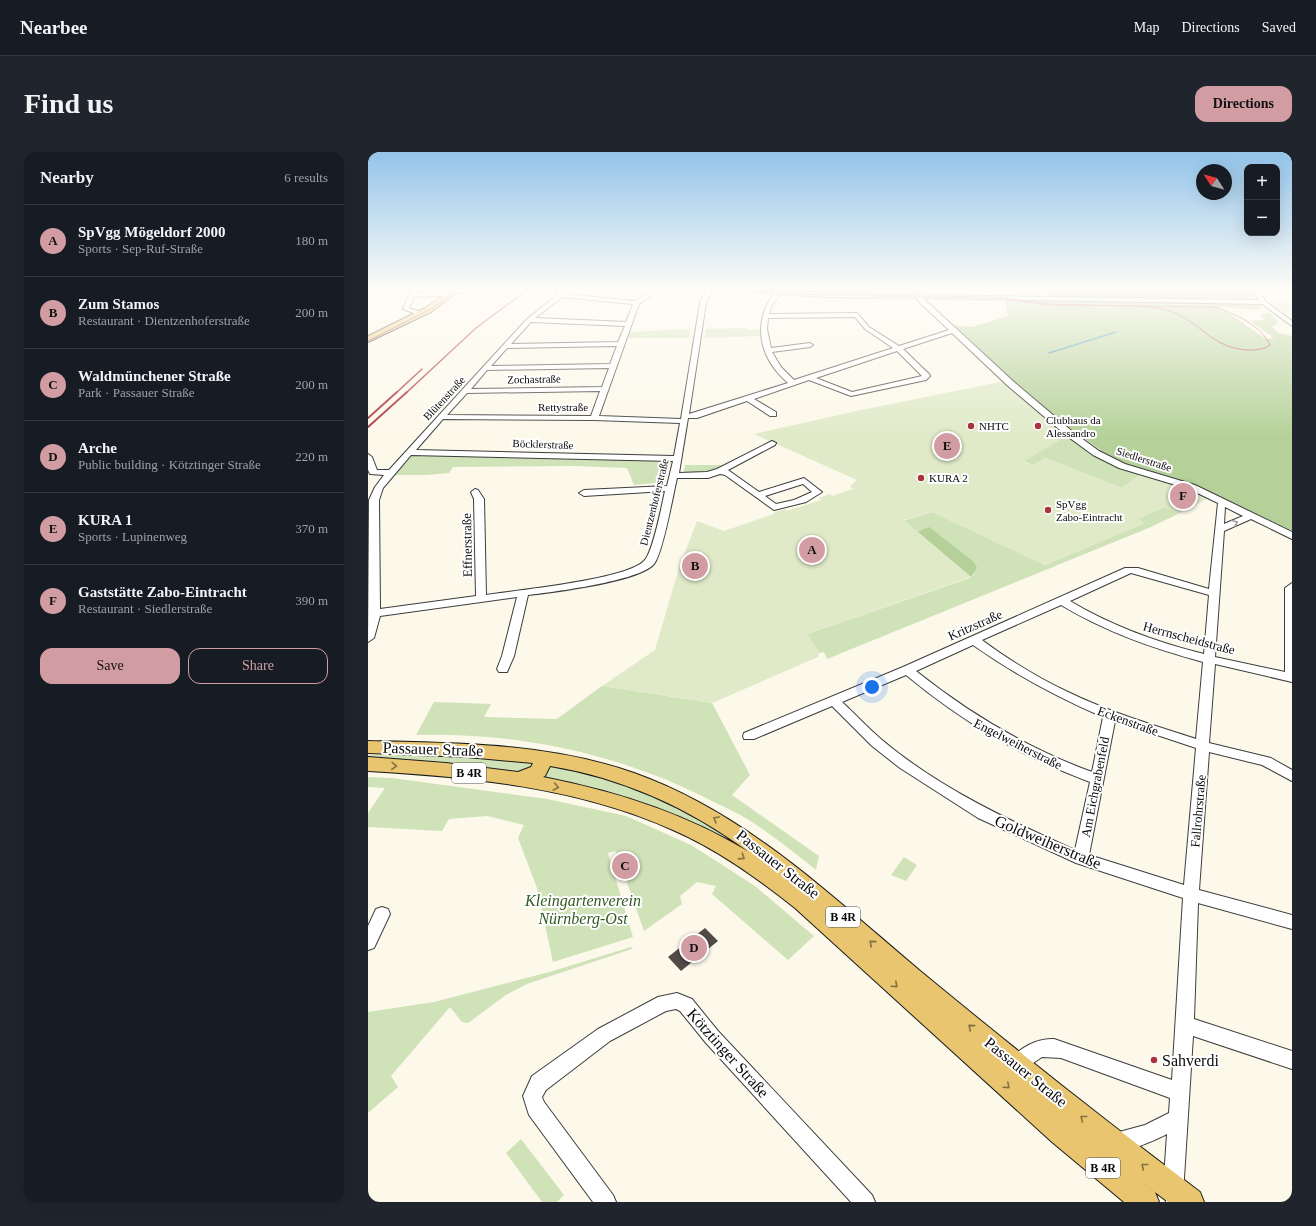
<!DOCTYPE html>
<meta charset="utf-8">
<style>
body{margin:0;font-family:"Times New Roman",serif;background:#20242c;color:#f1f3f6}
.controls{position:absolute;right:12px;top:12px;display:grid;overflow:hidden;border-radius:8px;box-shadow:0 4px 16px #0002}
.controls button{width:36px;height:36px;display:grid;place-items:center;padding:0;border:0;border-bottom:1px solid #363941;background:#171b24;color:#f1f3f6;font:20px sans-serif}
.compass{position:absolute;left:828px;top:12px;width:36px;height:36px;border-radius:50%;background:#171b24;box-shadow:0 4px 16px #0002;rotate:306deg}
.you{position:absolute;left:504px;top:535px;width:14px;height:14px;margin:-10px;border:3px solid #fff;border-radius:50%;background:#1a73e8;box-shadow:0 0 0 6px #1a73e833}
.badge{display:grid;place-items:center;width:26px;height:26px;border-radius:50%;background:#d19da3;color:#111;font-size:13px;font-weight:700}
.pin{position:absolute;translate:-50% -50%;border:2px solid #fff;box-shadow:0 1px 4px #0006}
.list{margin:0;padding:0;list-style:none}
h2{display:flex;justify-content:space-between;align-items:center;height:52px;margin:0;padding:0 16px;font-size:17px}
h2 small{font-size:13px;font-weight:400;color:#9ea1a6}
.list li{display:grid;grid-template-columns:26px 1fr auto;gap:12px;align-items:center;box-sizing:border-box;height:72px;padding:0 16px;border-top:1px solid #363941}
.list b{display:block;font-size:15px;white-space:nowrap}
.list p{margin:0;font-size:13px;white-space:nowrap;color:#9ea1a6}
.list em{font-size:13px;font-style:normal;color:#9ea1a6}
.actions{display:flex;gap:8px;padding:12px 16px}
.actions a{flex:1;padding:9px 0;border:1px solid #d19da3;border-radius:12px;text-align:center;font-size:14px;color:#d19da3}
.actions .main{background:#d19da3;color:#111}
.map{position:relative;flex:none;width:924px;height:1050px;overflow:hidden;border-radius:12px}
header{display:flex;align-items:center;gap:24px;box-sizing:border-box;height:56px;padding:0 20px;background:#171b24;border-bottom:1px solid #363941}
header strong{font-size:19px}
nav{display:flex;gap:22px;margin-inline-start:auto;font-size:14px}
.intro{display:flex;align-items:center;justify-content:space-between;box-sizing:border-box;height:96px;padding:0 24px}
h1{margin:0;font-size:28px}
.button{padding:10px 18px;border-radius:12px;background:#d19da3;color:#111;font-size:14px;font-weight:700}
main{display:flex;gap:24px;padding:0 24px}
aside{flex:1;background:#171b24;border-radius:12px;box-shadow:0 4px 16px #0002}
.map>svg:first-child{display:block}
</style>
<header>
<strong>Nearbee</strong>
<nav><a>Map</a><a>Directions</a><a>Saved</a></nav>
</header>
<div class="intro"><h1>Find us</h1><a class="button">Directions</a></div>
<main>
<aside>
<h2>Nearby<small>6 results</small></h2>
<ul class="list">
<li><span class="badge">A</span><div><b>SpVgg Mögeldorf 2000</b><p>Sports · Sep-Ruf-Straße</p></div><em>180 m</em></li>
<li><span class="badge">B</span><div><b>Zum Stamos</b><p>Restaurant · Dientzenhoferstraße</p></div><em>200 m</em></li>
<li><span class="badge">C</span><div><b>Waldmünchener Straße</b><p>Park · Passauer Straße</p></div><em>200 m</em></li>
<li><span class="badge">D</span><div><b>Arche</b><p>Public building · Kötztinger Straße</p></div><em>220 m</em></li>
<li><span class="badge">E</span><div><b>KURA 1</b><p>Sports · Lupinenweg</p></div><em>370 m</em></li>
<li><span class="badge">F</span><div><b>Gaststätte Zabo-Eintracht</b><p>Restaurant · Siedlerstraße</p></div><em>390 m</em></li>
</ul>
<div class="actions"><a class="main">Save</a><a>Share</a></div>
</aside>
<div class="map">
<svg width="924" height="1050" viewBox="0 0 924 1050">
<rect width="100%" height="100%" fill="#fcf8ea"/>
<g fill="#d0e2b8">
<polygon points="379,176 379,178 392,177 392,184 337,186 338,177"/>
<polygon points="323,177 321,186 259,186 261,180"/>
<polygon points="700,283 773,322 754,336 677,306 665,313 655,309"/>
<polygon points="60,302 303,308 296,330 266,333 259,316 207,314 85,315 81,321 59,323 27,323 44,304"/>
<polygon points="317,313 352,313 355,314 341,321 315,323"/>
<polygon points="797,355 810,362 783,375 459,507 456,500 451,501 439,482 602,426 606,422 561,376 549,380 535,369 564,360 677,413 776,371 769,367"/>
<path d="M234,534l110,17 38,72 -18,20 87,61 -3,14c-20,-16 -40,-32 -61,-46 -13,-9 -29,-16 -43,-23 -91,-47 -193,-69 -296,-66l18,-33 57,2 -7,13 73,2z"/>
<polygon points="0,603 117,604 165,611 167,614 155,621 69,609 0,608"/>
<polygon points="184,613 216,619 297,647 377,693 390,710 170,625 179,619"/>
<polygon points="0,625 24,626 179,647 258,664 323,693 387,734 446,784 420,808 344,742 348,734 329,730 312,744 314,752 276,779 248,699 240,701 265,785 185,810 169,736 150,686 156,673 119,664 81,667 74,679 0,675 0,661 17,636 0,635"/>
<polygon points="536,705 549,713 538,729 523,723"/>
<polygon points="263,795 264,797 159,832 138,843 100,871 94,870 82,855 23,924 30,935 0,961 0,860 66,850 185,819"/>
<polygon points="153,987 196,1043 189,1050 174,1050 138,1001"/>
</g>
<g fill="#b5d199">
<polygon points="657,138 884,138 886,145 880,147 681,144 679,142 658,144"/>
<polygon points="672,148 882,151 892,154 892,158 853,155 851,157 859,160 898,187 906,186 882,169 897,168 892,162 901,161 911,170 904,175 910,181 924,184 924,380 817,330 756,312 735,300 688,266 582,173 604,175 640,164 637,149"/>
<polygon points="561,375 606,410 609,416 603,425 549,380"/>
</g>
<polygon fill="#e0eac8" points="637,229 700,283 655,310 665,313 677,306 754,336 773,322 808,331 842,345 810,362 797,355 770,367 776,372 677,413 564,360 536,368 603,425 439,482 451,501 450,505 344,551 234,534 287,498 311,416 329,369 356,379 406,362 405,361 417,357 419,359 453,348 451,346 462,342 464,344 485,337 482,334 489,328 386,282 493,258"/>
<polygon fill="#eae5db" points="898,147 924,148 924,164 912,158 918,157 909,156 904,152 910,151 903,151"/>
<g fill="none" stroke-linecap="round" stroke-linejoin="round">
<polyline stroke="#4492bc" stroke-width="1.5" points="681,201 748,180"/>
</g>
<polygon fill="#514b48" points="337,776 350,789 313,819 300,805"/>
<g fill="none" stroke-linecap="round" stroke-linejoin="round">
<defs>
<g id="minor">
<polygon points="43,138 49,138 48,141 84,139 86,138 109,138 88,141 85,143 46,145 41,156 55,161 56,162 53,164 35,157"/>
<path d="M196,138h6l-5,4 70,7 19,-11h6l-21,14 -40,112 82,3 19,-116 6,-13h6l-6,13 -17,111 99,-31c-29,-25 -36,-59 -14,-90l-22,-1 -3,-2h33l42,3 93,2 1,-5h3l2,5 336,5 -5,-10h6l5,11 27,20v5l-30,-22 -339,-6 91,84 59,50 26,19 26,13 70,21 97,47v7l-41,-20 -27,12 -9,126 70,15v-84l7,-5v99l-77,-18 -6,79 62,15 21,12v11l-30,-16 -53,-13 -10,138 93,25v14l-94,-26 -4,116 98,32v18l-99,-33 -9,142 2,24h-20l-2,-24 3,-44c-14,7 -43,21 -59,15l-3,-7 3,-7 37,-10 24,-12 1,-15 -109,-40 -19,-1 -25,17 -6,-3 -3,-6c7,-16 29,-27 46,-26l118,41 11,-182 -107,-35 -98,-45 -78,-50 -28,-22 -40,-40 -78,33h-10l-1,-3 1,-3 159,-66 222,-99h13l71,21 9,-86 -29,-14 -70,-21 -26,-13 -26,-19 -59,-50 -56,-53 -49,16 26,25 1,2 -4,4 -75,16 -42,-16 -55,19 22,13v4h-6l-23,-15 -50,17h-9l-9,55 28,-1 10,-3 55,-28 4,2 -1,2 -47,25 31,22 45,-14 18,14 -16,10 -32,8 -49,-35 -5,-1 -12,4h-31c-4,17 -14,75 -23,86 -14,17 -101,28 -126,31l-14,61 -7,16h-8l-2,-3 5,-13 15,-59 -137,19 -6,22 -6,4 1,-142 6,-13 9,-12 -14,-1 -2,-4v-16l4,3 5,13h12l138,-151 29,-23v-2zM412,142l44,3 93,1 1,3 31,29 -50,16 -30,-19 -12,-14 -88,1 3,-9zM194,145l71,7 -7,18 -91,-4zM487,165l10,12 28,19 -99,32 -13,-13 -9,-15 38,-5 3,-2 -3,-2 -39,5 -4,-19 1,-11zM163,170l94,4 -7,16 -107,2zM249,194l-7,18 -119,2 16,-18zM529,199l25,25 -70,16 -36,-14zM241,216l-7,19 -131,2 16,-19zM232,239l-9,25 -144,-1 20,-22zM75,267l151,1 86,3 -6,33 -258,-6zM43,303l262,6 -6,25 -83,4 -5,3 5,3 81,-5c-3,13 -12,62 -21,70 -19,19 -127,29 -158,34l-2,-96 -6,-9 -3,-1 -4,3 3,7 2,97 -96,13 -1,-109 4,-12zM435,332l9,8 -18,8 -18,4 -11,-8zM857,355l18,9 -19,8zM763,421l78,22 -5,59c-48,-12 -92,-28 -134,-53zM693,453c45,27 91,43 142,57l-7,77c-43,-14 -87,-27 -128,-47 -30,-14 -59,-32 -86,-52zM605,493c41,29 84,52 130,72l-11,55c-65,-24 -122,-58 -176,-101zM538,523c57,47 114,81 184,107l-15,68c-67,-30 -136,-62 -193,-110 -14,-12 -27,-26 -40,-38zM747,569l81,27 -12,137 -95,-30z"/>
<polygon points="14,755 20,757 22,762 6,796 0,798 0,774 8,757"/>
<polygon points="309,841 324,847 350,879 504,1043 507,1050 483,1050 338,891 312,859 308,857 298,859 242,889 178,938 174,945 176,950 245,1043 248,1050 225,1050 161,963 155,944 164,924 230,877 290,845"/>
</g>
<g id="major">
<polygon points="84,138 92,138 63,160 0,190 0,184 57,156"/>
<path d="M0,589c89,2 181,2 266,32 112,40 196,122 285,197 92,76 185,150 281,222l4,10h-36l-38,-29 25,19 4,10h-35l-72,-60 -257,-234c-38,-30 -78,-59 -122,-78 -96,-43 -202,-53 -305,-59v-14l78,6 72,9 13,-5 2,-4 -66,-6 -99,-4zM182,614c73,12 139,42 199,86 -64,-39 -134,-61 -206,-75l2,-1z"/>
</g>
</defs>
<use href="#minor" stroke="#3d3d3d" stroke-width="2"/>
<use href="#major" stroke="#1b1b1b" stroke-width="2"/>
<use href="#minor" fill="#fff" fill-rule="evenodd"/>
<use href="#major" fill="#e8c56e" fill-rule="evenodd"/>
<g stroke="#a9333e" stroke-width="1">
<polyline points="379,138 452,143"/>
<polyline points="388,138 452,143"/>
<polyline points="84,143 106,138"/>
<polyline points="452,143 630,145 681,152 712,153"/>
<polyline points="452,143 629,146 681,153 712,153"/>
<polyline points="712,153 770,154"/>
<polyline points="712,153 770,154"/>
<path d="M770,154l77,1 6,2c18,7 41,18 49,36 -7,5 -15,5 -23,5 -35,-3 -42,-23 -70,-36 -12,-6 -26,-7 -39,-8z"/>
<polyline points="0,189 65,156 89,138"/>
</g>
<g stroke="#a9333e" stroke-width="1.5">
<polyline points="28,241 54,217"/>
<polyline points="38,241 108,176 159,138"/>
</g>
<g stroke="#a9333e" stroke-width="2">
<polyline points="0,266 29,240"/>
<polyline points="0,275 39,240"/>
</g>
</g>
<defs><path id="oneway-chevron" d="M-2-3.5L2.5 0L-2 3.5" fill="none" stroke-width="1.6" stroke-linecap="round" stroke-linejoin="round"/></defs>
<use stroke="#9d9d9d" href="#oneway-chevron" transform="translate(867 371) rotate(-22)"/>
<g stroke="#847141">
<use href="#oneway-chevron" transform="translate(26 614) rotate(4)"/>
<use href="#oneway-chevron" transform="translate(188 635) rotate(11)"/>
<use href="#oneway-chevron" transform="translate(348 667) rotate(-150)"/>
<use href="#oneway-chevron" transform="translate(374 705) rotate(33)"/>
<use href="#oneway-chevron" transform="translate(504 791) rotate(-139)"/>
<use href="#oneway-chevron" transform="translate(527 833) rotate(42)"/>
<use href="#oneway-chevron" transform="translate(603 875) rotate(-140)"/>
<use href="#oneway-chevron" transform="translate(639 934) rotate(42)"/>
<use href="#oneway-chevron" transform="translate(715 966) rotate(-141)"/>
<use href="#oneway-chevron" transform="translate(776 1014) rotate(-141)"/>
</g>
<linearGradient id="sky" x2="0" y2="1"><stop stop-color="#93c4ea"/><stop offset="0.48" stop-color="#fefcf6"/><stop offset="1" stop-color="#fefcf6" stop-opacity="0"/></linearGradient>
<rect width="924" height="285" fill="url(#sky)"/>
<g fill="#a9333e" stroke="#fff" stroke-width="1.5">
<circle cx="603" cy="274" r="4"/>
<circle cx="670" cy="274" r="4"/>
<circle cx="553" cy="326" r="4"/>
<circle cx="680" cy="358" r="4"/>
<circle cx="786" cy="908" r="4"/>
</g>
<g text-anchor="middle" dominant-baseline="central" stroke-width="4" stroke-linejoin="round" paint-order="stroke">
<g font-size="11" fill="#0a0a0a" stroke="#fff">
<text transform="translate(166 227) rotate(-1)">Zochastraße</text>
<text transform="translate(76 246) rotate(-47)">Blütenstraße</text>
<text x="195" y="255">Rettystraße</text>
<text transform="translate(175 292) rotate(2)">Böcklerstraße</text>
<text transform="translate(776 307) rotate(18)">Siedlerstraße</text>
<text transform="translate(286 350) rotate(-76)">Dientzenhoferstraße</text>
</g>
<g font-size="11" fill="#0a0a0a" stroke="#fff" text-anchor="start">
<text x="678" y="268">Clubhaus da<tspan x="678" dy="13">Alessandro</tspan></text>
<text x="611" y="274">NHTC</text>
<text x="561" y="326">KURA 2</text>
<text x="688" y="352">SpVgg<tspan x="688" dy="13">Zabo-Eintracht</tspan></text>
</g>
<g fill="#fff" stroke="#545454" stroke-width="1">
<rect x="84" y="611" width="34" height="20" rx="3"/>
<rect x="458" y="755" width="34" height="20" rx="3"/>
<rect x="718" y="1006" width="34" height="20" rx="3"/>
</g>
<g font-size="12" font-weight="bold" fill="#0a0a0a">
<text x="101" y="621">B 4R</text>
<text x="475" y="765">B 4R</text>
<text x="735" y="1016">B 4R</text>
</g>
<g font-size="13" fill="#0a0a0a" stroke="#fff">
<text transform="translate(99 393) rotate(-91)">Effnerstraße</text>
<text transform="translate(607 473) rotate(-24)">Kritzstraße</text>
<text transform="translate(821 486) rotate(15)">Herrnscheidstraße</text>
<text transform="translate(760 569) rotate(20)">Eckenstraße</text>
<text transform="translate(650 592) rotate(27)">Engelweiherstraße</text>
<text transform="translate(727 635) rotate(-79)">Am Eichgrabenfeld</text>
<text transform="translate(830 659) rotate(-85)">Fallrohrstraße</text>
</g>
<g font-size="16" fill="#0a0a0a" stroke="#fff">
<text transform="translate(65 597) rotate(2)">Passauer Straße</text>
<text transform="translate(680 690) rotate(23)">Goldweiherstraße</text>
<text transform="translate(410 712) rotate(38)">Passauer Straße</text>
<text transform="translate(360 901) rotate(48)">Kötztinger Straße</text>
<text transform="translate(658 920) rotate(39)">Passauer Straße</text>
</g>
<g font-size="16" font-style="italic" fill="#315923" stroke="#fff">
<text x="215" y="748">Kleingartenverein<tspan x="215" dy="18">Nürnberg-Ost</tspan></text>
</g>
<g font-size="16" fill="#0a0a0a" stroke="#fff" text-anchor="start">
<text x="794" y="908">Sahverdi</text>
</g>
</g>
</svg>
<div class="controls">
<button>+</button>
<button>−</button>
</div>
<svg class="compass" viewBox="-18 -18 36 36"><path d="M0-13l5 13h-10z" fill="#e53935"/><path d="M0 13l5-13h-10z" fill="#9ea1a6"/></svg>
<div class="you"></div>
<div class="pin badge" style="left:444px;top:398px">A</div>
<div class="pin badge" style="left:327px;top:414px">B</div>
<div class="pin badge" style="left:257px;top:714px">C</div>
<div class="pin badge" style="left:326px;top:796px">D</div>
<div class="pin badge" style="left:579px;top:294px">E</div>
<div class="pin badge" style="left:815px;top:344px">F</div>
</div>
</main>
